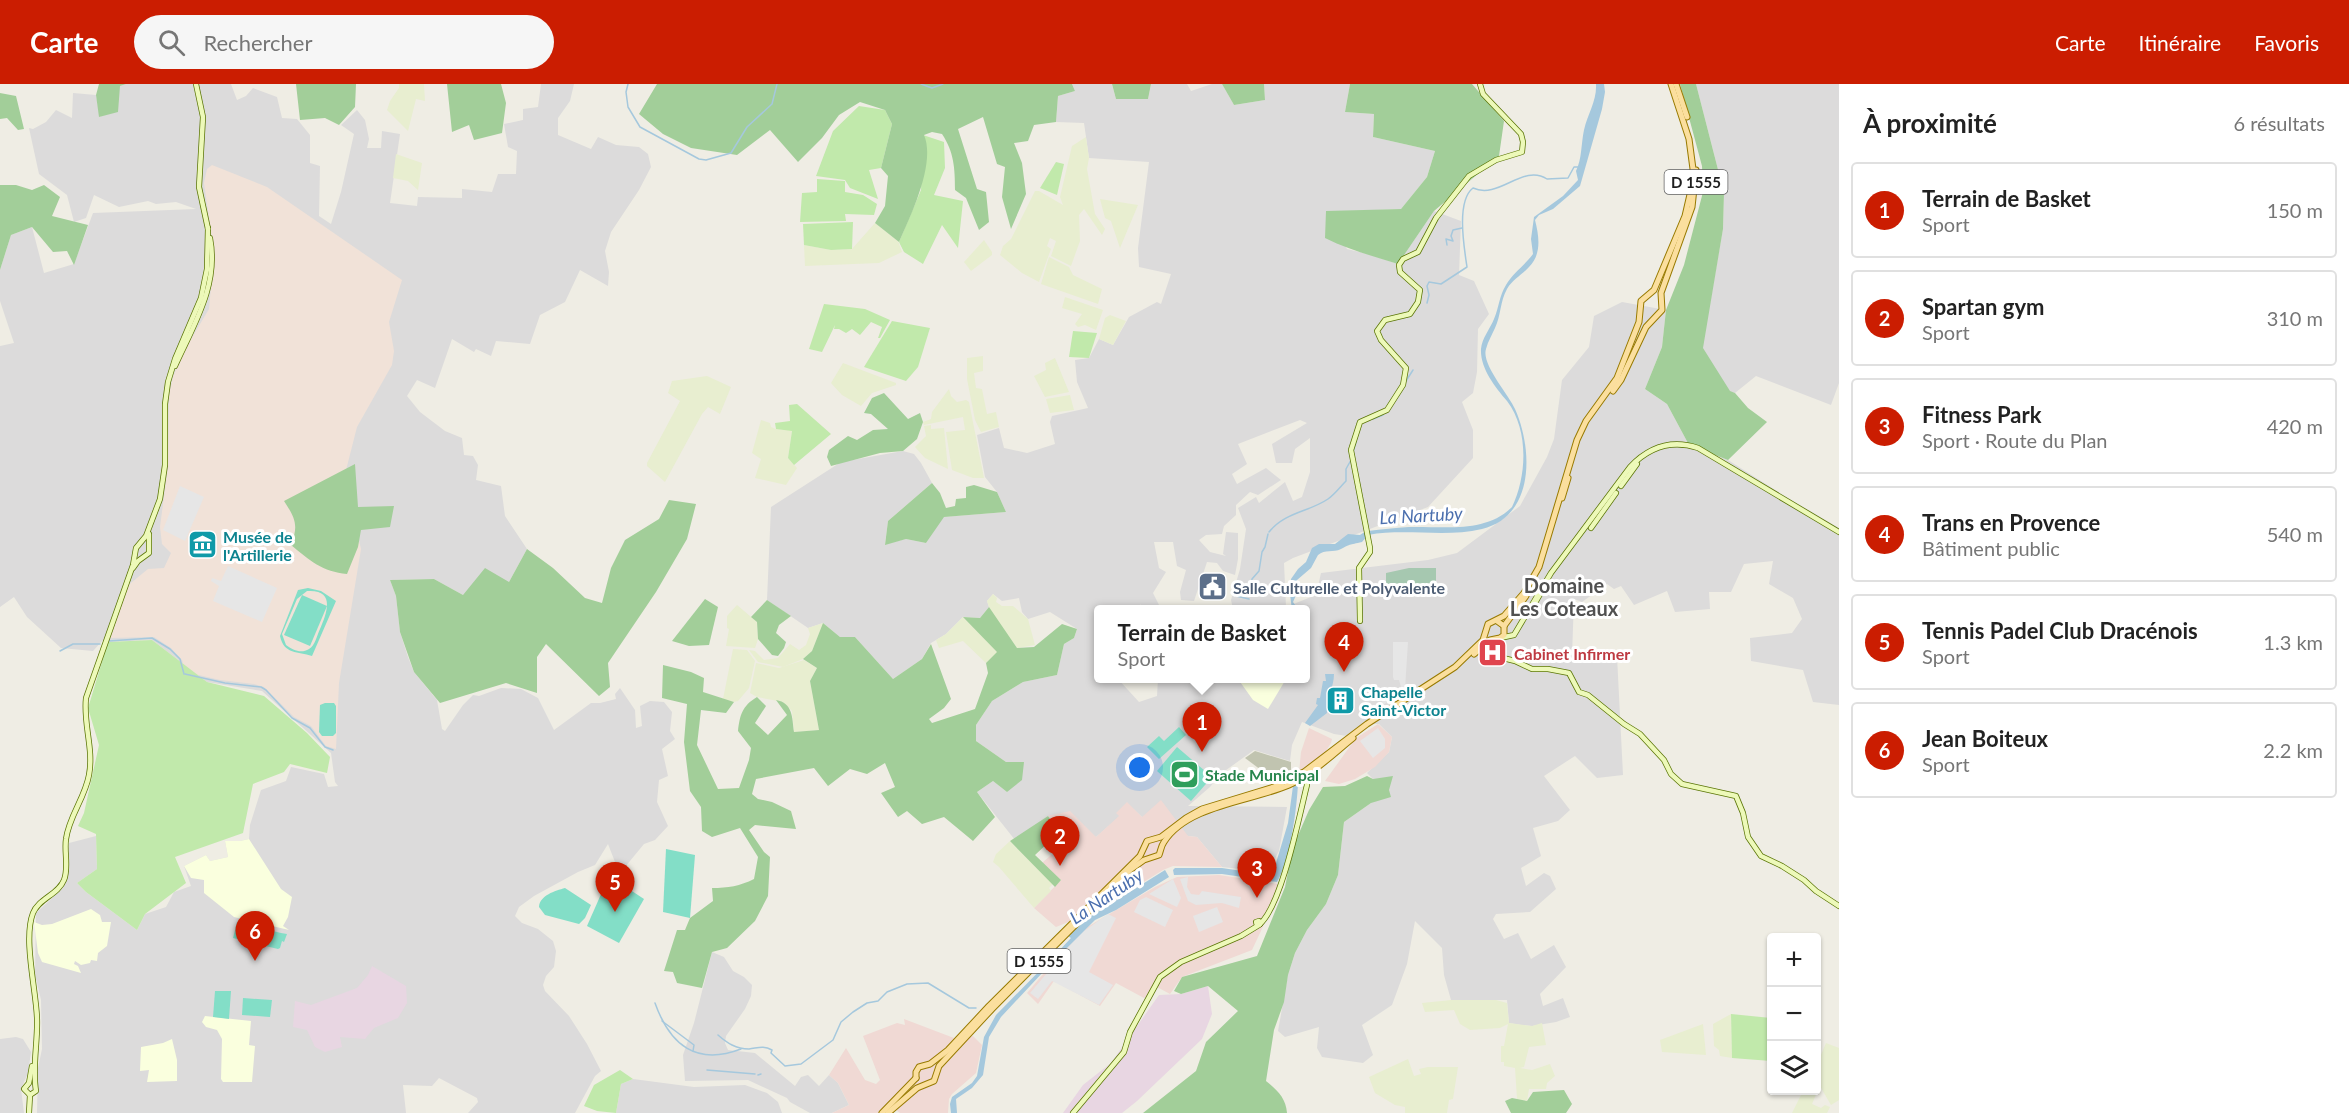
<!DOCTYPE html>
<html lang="fr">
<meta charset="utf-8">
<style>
body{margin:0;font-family:Lato,sans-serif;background:#f6f6f6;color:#222}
.controls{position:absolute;right:18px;bottom:18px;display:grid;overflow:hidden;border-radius:6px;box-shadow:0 2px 4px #0004}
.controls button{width:54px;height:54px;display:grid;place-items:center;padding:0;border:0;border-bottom:2px solid #e0e0e0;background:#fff;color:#222;font:30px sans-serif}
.you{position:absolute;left:1140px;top:684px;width:21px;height:21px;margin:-15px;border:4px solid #fff;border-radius:50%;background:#1a73e8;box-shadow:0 0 0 9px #1a73e833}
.badge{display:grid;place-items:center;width:39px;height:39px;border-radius:50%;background:#cb1d01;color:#fff;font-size:20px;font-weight:700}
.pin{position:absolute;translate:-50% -50px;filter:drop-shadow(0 2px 3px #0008)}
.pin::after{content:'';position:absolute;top:32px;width:21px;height:18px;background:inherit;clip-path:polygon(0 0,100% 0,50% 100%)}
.popup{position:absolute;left:1094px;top:521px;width:216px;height:78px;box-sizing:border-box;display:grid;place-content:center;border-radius:6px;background:#fff;filter:drop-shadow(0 2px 4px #0005);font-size:20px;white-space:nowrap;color:#767676}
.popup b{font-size:22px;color:#222}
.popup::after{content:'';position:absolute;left:50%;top:100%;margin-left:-12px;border:12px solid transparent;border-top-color:#fff}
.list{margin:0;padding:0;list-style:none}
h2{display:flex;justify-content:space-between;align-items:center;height:78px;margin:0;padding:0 24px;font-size:26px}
h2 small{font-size:20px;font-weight:400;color:#767676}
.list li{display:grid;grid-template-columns:39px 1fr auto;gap:18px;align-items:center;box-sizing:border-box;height:96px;margin:0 12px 12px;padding:0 12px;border:2px solid #e0e0e0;border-radius:6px}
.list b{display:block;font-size:22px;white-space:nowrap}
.list p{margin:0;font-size:20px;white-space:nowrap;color:#767676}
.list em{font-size:20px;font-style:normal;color:#767676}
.icon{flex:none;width:33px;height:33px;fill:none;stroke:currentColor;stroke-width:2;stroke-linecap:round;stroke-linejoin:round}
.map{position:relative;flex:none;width:1839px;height:1029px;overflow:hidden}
header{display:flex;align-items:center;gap:36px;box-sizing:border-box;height:84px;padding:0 30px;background:#cb1d01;color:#fff}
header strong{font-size:28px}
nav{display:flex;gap:33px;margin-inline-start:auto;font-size:21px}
.search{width:420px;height:54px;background:#f6f6f6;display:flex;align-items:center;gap:15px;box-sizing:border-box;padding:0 21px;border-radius:33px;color:#767676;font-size:22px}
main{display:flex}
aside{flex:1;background:#fff}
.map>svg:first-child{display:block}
</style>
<header>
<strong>Carte</strong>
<div class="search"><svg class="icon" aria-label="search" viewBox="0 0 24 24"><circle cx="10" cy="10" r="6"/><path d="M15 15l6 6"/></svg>Rechercher</div>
<nav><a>Carte</a><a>Itinéraire</a><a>Favoris</a></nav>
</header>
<main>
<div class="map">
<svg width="1839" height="1029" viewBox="0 0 1839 1029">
<rect width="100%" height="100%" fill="#efede4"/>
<g fill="#dcdbdb" fill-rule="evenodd">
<polygon points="126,0 231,0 237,16 246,12 253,4 277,13 282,34 297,35 310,51 310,79 320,82 319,132 331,140 341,108 354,50 341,41 357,26 365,36 369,55 367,64 381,64 382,47 400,50 390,119 417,122 418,113 462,114 462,105 492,108 498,90 516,90 517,67 508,63 504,40 523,36 523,25 538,23 541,0 574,0 570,17 558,34 558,51 591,65 598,53 616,61 639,63 648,70 651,83 639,106 611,148 605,167 609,188 608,202 580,186 565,218 540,231 530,260 496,257 491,272 476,265 474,268 452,255 435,304 417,296 407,312 420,328 445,347 462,354 464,371 473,372 478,381 476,396 501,402 505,432 527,465 509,498 463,511 434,495 390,496 396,512 400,548 408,573 414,588 437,616 442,645 445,647 463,621 473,611 479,612 501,604 521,605 538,614 554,646 591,619 600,619 616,615 615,610 620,604 635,626 636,644 642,642 640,622 650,617 664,618 672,628 670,647 675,655 662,665 668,692 659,696 657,718 668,742 655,756 644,760 625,783 615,778 608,760 595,781 578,788 534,812 519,823 515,832 522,839 538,845 553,857 556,867 554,883 546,892 543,901 545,907 569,932 587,960 601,987 595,992 575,1029 468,1029 478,1018 477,1014 439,994 432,1002 403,1001 406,1029 37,1029 38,984 42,965 41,916 35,890 36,829 63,804 68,787 69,759 96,752 97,785 77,799 86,808 137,846 145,830 166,823 174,808 191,802 184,782 206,771 210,777 228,773 225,757 240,757 249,755 250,741 261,706 286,697 291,683 324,690 328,703 338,702 335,698 331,669 262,607 207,598 152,556 108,558 103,556 93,567 61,564 27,533 14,513 0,523 0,262 14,259 0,217 0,186 11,151 32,143 44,189 74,180 93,129 196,125 176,118 156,120 148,117 119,123 94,111 86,134 74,138 67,111 39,90 29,44 33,45 46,38 56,26 72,34 73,9 96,11 100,33 120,2"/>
<path d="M1072,0h40l4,15h32l3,-15h36l4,7 21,-7h10l12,21 31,-5 -1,-16h86l-5,28 29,2 -1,23 62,14 -8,26 -26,32 -74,3 20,37 21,5 30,10 36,-53 27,10 -2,54 15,6 15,33 -11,15 -1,43 -4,21 -11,9 11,28v28l-45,49 -135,51 -9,5 2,44 30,-12 5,-22 107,-13 29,-7 63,-47 27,-49 7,-18 8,-59 27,-33 5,-31 28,-14 44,8 -4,37 -17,42 22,15 22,41 39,15 60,38 51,30v177l-26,-3 -10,-32 -52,-9 -1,-23 42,-5 10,-14 -9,-21 -24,-14 4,-23 -29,3 -13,28h-22l1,17 -35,3 -8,-21 -33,14 -13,-19 -7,3 -7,-5 -25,18 -8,-3 -2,57h45l6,119 -26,3 -22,-22 -31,20 26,34 -12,11 -25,7 8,28 -20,12 5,18 18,-13 6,3 6,13 -26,23 -34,2 -3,5 11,20 14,-6 13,26 23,-14 12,22 -26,27 3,12 20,-8 7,19 -14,5 -24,4 -11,-1 -12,-2 -2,-23h-56l-7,-25 -2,-27 -27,-27 -8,43 -15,41 -30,20 11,30 -10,8 -41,-6 -5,-9 2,-21 -34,10 -7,-6 10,-56 7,-22 12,-23 19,-26 12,-29 6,-53 27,-19 2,-24 -6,-6 22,-21 3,-15 -13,-13h-17l-15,12 -13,-2 -32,-12 -10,23 -2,16 -36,-11 -32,23 -12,14 -22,19 99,1 -8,44 -10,19h-20l-27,-3 -25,-30 -9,-1 -46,-19 -15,-14 -7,13 -24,21 -48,-21 -33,24 -38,-48 16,-11 14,11 17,-30h-18l-30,-21v-16l16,-24 31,-19 34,-7 7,-31 10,-6 3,-9 -27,-17 -22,7 -6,-7 -3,-14 -17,3 -9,-7 -6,7 2,6 -9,11 -17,-1 -17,17 -15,9 -9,16 -29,20 -38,-42h-15l-17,-14 -15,5 -41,-28 4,-93 70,-45 62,-11 11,3 7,9 11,20 -44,38 -3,23 21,-5 20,4 17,-26 63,-5 -9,-20 -12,-15 -8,-42 22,-7 5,20 23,5 28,-9 -5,-22 2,-6 36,-8 -11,-26 -2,-22 14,-2 10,-19 14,6 16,-28 28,-15 4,2 10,-30 -32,-7 -1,-19 11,-86 -60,-4 -5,-35 -28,-1 2,-26 17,-5zM1300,336l7,3 -35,21 4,19h16l3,-14 15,-11v34l-8,25 -9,4 -8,-19 -26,21 -3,-6 -18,11 8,21 -6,40 -9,31 2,9 73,1v68l-148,1 -1,17 -18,6 -21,-23 -20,-1v-68l39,-1 4,-5 -1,5h21l-8,-16 13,-21 -7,-4 -5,-26h19l4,24 9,4 -6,22 1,8 13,1 13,-39 10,1 6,8 12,4 3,-16v-26l-12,-1 -3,22 3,2 -16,-4 -11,-12 7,-5 16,-1 2,-8 12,-11v-10l14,-13 8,3 23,-15 -15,-12 -29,16 -5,-10 15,-10 -9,-20z"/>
<polygon points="1696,0 1839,0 1839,299 1831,321 1756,292 1735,309 1730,308 1702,264 1723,145 1724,109"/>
<polygon points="712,868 724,873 733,887 744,893 752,901 751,912 745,925 726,952 725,959 728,966 755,969 795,1002 801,993 808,991 819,1002 829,991 838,999 849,1021 832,1029 810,1029 790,1018 787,1014 748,996 685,997 683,971 694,939"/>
<polygon points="16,953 23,955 31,968 28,989 21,1005 24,1029 0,1029 0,955"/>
<polygon points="633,995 694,1003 745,1001 767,1009 778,1018 782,1029 616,1029 621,1000"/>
</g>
<g fill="#f0d9d4">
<polygon points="1378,640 1392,653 1389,668 1375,683 1355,695 1339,700 1325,697 1356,654"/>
<polygon points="1309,644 1332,655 1331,659 1322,673 1299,689 1301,668"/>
<polygon points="1161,716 1188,752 1197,753 1222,783 1173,782 1163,786 1100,825 1056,843 1034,824 1061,796 1042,779 1066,758 1048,732 1070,727 1096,753 1119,732 1116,729 1127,718 1142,733"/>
<polygon points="1219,791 1278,800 1267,834 1252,866 1182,893 1170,910 1157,903 1155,908 1144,914 1116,899 1100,922 1054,897 1038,920 1027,909 1049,883 1089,842 1155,803 1177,793"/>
<polygon points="904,935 954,954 973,952 982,961 976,989 952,1010 949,1015 948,1029 900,1029 896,1026 893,1029 832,1029 849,1021 838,999 829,991 846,964 865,996 876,1000 880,996 863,952 897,939 905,941"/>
</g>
<g fill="#e8d6e2">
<polygon points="372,882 406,902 407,919 398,934 374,944 365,955 340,953 342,963 325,968 315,963 307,946 293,943 295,917 311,921 357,904 368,891"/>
<polygon points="1208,902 1212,930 1202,955 1137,1017 1122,1029 1063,1029 1083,1001 1111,979 1159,911 1181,910"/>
</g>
<g fill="#faffde">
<polygon points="1238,595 1238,594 1286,595 1268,625 1253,616"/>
<polygon points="249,755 281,805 292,813 288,833 283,842 289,846 234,833 204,809 204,796 191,794 184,782 206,771 210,777 228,773 225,757 240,757"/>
<polygon points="91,825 100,831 102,838 111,838 107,862 98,869 97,877 91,876 90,879 81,881 75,877 74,880 78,882 81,889 42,878 38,869 34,838 42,841 52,840"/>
<polygon points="205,932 251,937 249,961 255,962 252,998 223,998 221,995 222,955 217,946 206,943 202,938"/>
<polygon points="172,955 177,976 177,997 147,998 149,986 140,987 141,963 163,959"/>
</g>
<polygon fill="#f1e2d8" points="212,81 267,103 402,196 389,238 394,267 392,281 357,343 344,394 361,465 339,599 336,665 326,662 311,642 294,633 264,603 254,600 220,596 186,588 182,576 171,564 154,553 109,554 126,503 148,485 164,484 171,469 162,460 160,443 168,382 169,311 173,293 184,267 209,225 214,170 204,99 207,85"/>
<polygon fill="#c1c4b0" points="1255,667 1291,678 1291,693 1277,698 1245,674"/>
<g fill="#e8eed0">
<polygon points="399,0 424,0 425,17 416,15 408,47 387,26 390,17 399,4"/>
<polygon points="1086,53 1089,74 1087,85 1095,130 1105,145 1102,151 1084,125 1079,131 1080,157 1071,182 1051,172 1056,157 1050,154 1047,162 1051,165 1039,198 1022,189 1000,171 1003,162 1011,155 1035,107 1039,107 1063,121 1060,113 1072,62"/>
<polygon points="396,70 422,79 418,106 408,97 393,94"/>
<polygon points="1100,115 1138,121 1120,164 1111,137 1105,134"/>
<polygon points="875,139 898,157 902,168 879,179 805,182 804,161 831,166 852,165"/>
<polygon points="984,156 992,168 992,171 971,187 964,178"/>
<polygon points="1049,173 1069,183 1073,191 1102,205 1098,220 1041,200"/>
<polygon points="1065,213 1103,226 1096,246 1085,241 1078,243 1075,240 1082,230 1062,224"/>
<polygon points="1110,231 1126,237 1113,261 1099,255 1105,234"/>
<polygon points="983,272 983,287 974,289 976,304 982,305 987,330 996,328 999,343 981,348 975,336 967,295 967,274"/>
<polygon points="1055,274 1069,308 1045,313 1034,292 1046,286 1045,279"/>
<polygon points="843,279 896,299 896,301 872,309 861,322 842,311 831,299"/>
<polygon points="707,292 731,303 720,330 708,323 702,330 665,398 647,382 647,379 680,317 668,309 672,297"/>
<polygon points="949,305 951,312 957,318 966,316 969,318 984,394 973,394 952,386 946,348 965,346 963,333 924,341 923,338 931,335 932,328"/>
<polygon points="1070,311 1074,326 1050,329 1046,315"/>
<polygon points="761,336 770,339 771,343 776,345 792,346 788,374 797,384 786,401 755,394 761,375 752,369"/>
<polygon points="931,341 931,345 944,344 948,385 925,374 915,363 926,352 924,342"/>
<polygon points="993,510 997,514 996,518 1002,522 1013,522 1028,535 1035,561 1017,564 991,529 987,517"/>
<polygon points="737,521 757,538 758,555 755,564 726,562 729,545 727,544 727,532"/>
<polygon points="963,533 998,568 986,579 963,557 939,564 936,556 946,550"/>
<polygon points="823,539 812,567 803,575 783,583 758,578 749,566 755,567 764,576 778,574 790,560 799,566 806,561 810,550 808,544"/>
<polygon points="733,565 747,566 755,577 749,604 738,617 734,618 723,615"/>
<polygon points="804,576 817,584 810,597 819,646 794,648 792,627 783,618 757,613 750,609 756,579 779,584"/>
<polygon points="1010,757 1053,800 1049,804 1051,807 1034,824 999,783 993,778 996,770"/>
<polygon points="1451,916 1496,916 1507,919 1509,939 1532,942 1542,939 1546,961 1529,963 1524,983 1520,984 1532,986 1550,980 1555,992 1547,999 1546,1005 1529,1005 1527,1017 1517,1015 1515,984 1504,982 1504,978 1501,978 1501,962 1504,962 1508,940 1500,944 1470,946 1460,940 1454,926 1425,928 1422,919"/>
<polygon points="1731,930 1732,974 1720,972 1719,966 1714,962 1713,940"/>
<polygon points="1703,940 1706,971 1662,968 1660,956"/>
<polygon points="1826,959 1839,964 1839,1016 1831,1021 1817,997 1817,980"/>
<polygon points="1408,975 1414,992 1421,990 1419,985 1428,983 1458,983 1453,1015 1449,1016 1447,1029 1405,1029 1405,1023 1395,1021 1375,1009 1369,993"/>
<polygon points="1817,1006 1817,1008 1812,1020 1821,1024 1825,1021 1830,1023 1827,1029 1792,1029 1803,1007"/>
</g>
<g fill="#c1e9ab">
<polygon points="859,22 885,26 892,40 881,84 869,86 878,115 850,104 845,96 816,92 833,47"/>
<polygon points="923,51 944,58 945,84 934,111 963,117 958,164 942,141 923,180 904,168 899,158 921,106"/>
<polygon points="1056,78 1064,80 1057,111 1040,104"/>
<polygon points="817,95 845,97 845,108 863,111 877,120 874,131 845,130 846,137 800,138 802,109 817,108"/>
<polygon points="853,138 852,165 831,166 804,161 803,140"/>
<polygon points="824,220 865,225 890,236 880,254 878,254 882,243 871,238 860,251 852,245 846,249 839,245 834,245 835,241 822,268 809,265"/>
<polygon points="892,237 930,244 918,283 906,297 864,283"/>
<polygon points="1073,247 1097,249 1089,274 1069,273"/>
<polygon points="797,320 831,350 794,381 788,374 792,347 776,345 775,339 790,337 789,321"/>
<polygon points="152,556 207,598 264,612 307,649 330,673 327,689 290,680 284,688 253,700 243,749 175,773 186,799 145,830 137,846 86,808 77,799 97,785 96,750 78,742 84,729 99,661 88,624 108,558"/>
<polygon points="1731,930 1771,934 1771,977 1732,974"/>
<polygon points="620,986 633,995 621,1000 616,1029 597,1027 584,1022 594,1001"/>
</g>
<g fill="#a2ce99">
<polygon points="99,0 126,0 120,2 118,28 99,33 96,11"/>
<polygon points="296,0 356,0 355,23 339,41 325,34 300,36"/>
<polygon points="447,0 501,0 506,19 502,49 474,56 469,41 452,48"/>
<path d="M657,0h415l3,7 -17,5 -2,26 -22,3 -6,16 -14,2 8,20 4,31 -15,35 -9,-32 3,-30 -8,-3 -14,-47 -25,12 19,60 9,3 3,30 -10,8 -13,-32 -11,-8c0,-22 -1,-38 -13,-56l-10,-2 -8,3c12,28 -13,80 -25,107l-24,-19 10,-17 3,-30 -7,-8 11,-44 -7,-14 -25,-8 -21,13 -17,23 -24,24 -28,-32 -33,25 -46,-7 -28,-14 -24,-20z"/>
<polygon points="1112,0 1151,0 1148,15 1116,15"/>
<polygon points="1222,0 1264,0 1265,16 1234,21"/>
<path d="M1350,0h122l32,37 -5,35 -65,55 -36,53c-25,-8 -49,-14 -73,-26l1,-27 75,-2 26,-32 8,-26 -62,-14 1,-23 -29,-2z"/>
<polygon points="1680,0 1696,0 1724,109 1723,145 1703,264 1730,307 1735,309 1748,324 1767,338 1728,376 1689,361 1667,320 1645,305 1662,263 1666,226 1684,181 1703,108 1702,82"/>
<polygon points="0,9 16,12 24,45 18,46 7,34 0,35"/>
<polygon points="0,101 16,101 32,106 44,101 60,113 52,132 88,141 74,181 67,167 53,168 32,143 11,151 0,186"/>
<polygon points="884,309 908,335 920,329 923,338 917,355 903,367 880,369 831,382 827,373 829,366 848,352 857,356 873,346 888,345 871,330 864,329 872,314"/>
<path d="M355,380l3,43 36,-1 -4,21 -29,3 -3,17 -11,27c-24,-2 -38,-14 -56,-29 8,-20 4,-27 -7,-44z"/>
<polygon points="932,399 940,409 946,424 955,422 956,415 966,414 966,403 974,401 997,408 1006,428 944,433 926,459 906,455 885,461 888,437"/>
<polygon points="669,416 696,420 687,455 656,508 608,579 610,603 599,612 546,560 537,573 537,609 506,599 440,619 414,588 400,548 396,512 390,496 434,495 463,511 485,484 509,498 527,465 553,484 585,514 602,519 611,484 625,456 659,435"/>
<polygon points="705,515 718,523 709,561 689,562 672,557"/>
<polygon points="767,516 791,532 779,541 776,549 786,558 784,564 778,572 772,571 758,555 757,538 751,533"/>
<path d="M989,523l28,41 17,-1 28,-23 15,5 -3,9 -10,6 -7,31 -34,7 -31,19 -16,24v16l30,21h18l-2,18 -15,12 -14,-11 -16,11 18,25 -22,24 -29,-24 -22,7 -15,-13 -9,6 -17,-24 14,-6 -10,-24 -18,11 -17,-5 -22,17 -14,-18 -58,11 -4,15 6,5 14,3 19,9 5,18 -41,-4 -6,5 15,22 6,5 -2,39 -13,25 -28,27 -15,4 -10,36 -25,-5 -4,-11 -9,-1 13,-41h8l5,-12 23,-17 -1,-13c16,0 28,-2 42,-9l4,-22 -18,-29 -28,9 -10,-6 -1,-24 -11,-16 -6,-49 3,-38 -25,-6 1,-33 28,7 13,6 -1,14 31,10 -8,11 -25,-3 -4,35 21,44 21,-1 10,-28 2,-12 -13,-17c2,-16 4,-25 19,-34l9,9 -11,17 13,12 19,-20 -11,-15c17,3 16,17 18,32l25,-2 -9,-49 7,-13 -14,-9 9,-8 11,-28 17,14h15l38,42 29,-20 9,-15 20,55 -7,9 -15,11 3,4 43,-14 13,-36 -2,-10 11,-11 -34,-35 17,1z"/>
<path d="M1367,692l6,3 20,-3 -4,14 2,7 -20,6 -27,19 -6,53 -12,29 -19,26 -12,23 -7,22 -4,27 -10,28 -8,51c11,9 20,17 21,32h-144l53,-42 10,-29 32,-31 -30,-25 -27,8 -7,-3 8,-14 75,-21 28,-69 8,-40 16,-37 14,-23 22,-1z"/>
<polygon points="1048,732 1066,758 1056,767 1050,757 1035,771 1061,796 1055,803 1010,757"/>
<polygon points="1564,1006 1572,1020 1566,1029 1511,1029 1505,1017 1512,1014 1527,1017 1533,1008"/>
</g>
<polygon fill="#a6c8b0" points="1409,484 1436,484 1436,508 1386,509 1386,489"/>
<g fill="#83dec7" fill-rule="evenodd">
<path d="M308,504l13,3 15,10 -24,55c-14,-5 -28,-1 -32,-20l18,-46zM307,507c29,-2 20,22 13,38 -3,6 -5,17 -11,20 -8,5 -16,1 -23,-4l-4,-11 15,-35z"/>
<polygon points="302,511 327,522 310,562 284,551"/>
<polygon points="325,619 334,619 336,622 336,649 333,652 322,652 319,648 320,621"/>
<polygon points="1179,643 1186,651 1159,675 1147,663 1159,652 1164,657"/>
<polygon points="1177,663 1212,693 1191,717 1157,687"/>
<polygon points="666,765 695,771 690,834 663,828"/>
<polygon points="609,792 644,815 619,859 587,842"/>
<path d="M565,804l26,17 -6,13 -6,6 -34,-9 -6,-8c1,-12 16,-16 26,-19z"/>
<polygon points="237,838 281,849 287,850 284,858 282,857 280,864 278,865 233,854"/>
<polygon points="215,907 231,907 229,935 213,933"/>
<polygon points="243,914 272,916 270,933 242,931"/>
</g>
<g fill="#e6e6e6">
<polygon points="180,402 204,413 185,457 163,446"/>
<polygon points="228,482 277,504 262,538 213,517 219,502 211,497 212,494 221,497"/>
<polygon points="1393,558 1408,558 1405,605 1403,608 1400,605 1395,612 1382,622 1380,621 1383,616 1381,614 1387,607 1394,612 1399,603 1401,603 1399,596 1394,596 1393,593"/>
<polygon points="1378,644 1385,655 1385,664 1373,674 1360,657"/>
<polygon points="1188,793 1187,803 1191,810 1199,811 1202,807 1241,813 1239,824 1222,819 1196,821 1188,817 1180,795"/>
<polygon points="1173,795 1181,814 1177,823 1149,810"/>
<polygon points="1146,813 1173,826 1165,843 1134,828 1140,816"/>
<polygon points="1217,823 1223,838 1199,848 1193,832"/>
<polygon points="1108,830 1116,834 1089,888 1113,901 1099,921 1052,897 1038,915 1030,909 1080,850"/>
</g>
<g fill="#a5c8dd">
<path d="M1596,0h8l1,8 -3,17 -22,77 -27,23 -14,6 -4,5c4,16 7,34 -6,47 -7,8 -16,12 -22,22 -7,12 -6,27 -12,39 -3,7 -7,13 -9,21 -5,15 23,46 29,60 18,40 20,107 -33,120 -37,9 -76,-1 -114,6v-4c14,-2 27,-3 41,-4 34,-1 76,7 103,-20 15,-31 17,-77 -5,-106 -12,-14 -27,-33 -26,-52 1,-11 9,-20 13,-30 5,-11 5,-23 12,-34 7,-12 19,-20 27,-31l-2,-15 3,-22 29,-21 15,-16 -2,-9c6,-12 5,-27 8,-41 4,-17 13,-29 12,-46z"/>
<path d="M1366,447l1,5 -5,6c-13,3 -12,2 -21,7 -8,4 -16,0 -23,6l-7,13 -14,12 1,11 -5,11 5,7 -6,1 -2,-16 1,-15 7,-10 8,-7 6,-14 7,-4h16l13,-10 12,1z"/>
<path d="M1325,590h9c0,13 -8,26 -7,39l-17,13 -5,-3 13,-18 -2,-1 1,-6h3l3,-17h3z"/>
<path d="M1298,699c-1,25 -8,78 -21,99l-55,-8 -48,1 -1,-5 2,-2h47l40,6 11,-1 15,-50 5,-37z"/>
<polygon points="1165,786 1169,793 1116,826 1095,836 1062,869 1057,869 1071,854 1068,852 1085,836"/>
<polygon points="1054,872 1058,872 1001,933 989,953 983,991 972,1004 956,1015 957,1029 951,1029 950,1020 952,1013 972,999 977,992 984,953 996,931"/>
</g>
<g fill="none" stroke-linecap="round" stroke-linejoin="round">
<g stroke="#a5c8dd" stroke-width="1.5">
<polyline points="628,0 626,8 628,23 640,43 699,75 706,76 731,69 747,43 772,20 777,0"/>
<polyline points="921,0 932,4 943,0"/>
<polyline points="1447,161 1446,155 1453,157 1451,152 1453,146 1462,144"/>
<path d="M1427,219l2,-8 -2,-9 2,-4 12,2 26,-17c-3,-20 -11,-66 6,-79 26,12 50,-25 74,-9l21,-1 6,-11h4"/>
<polyline points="1406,297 1413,286"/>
<polyline points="1373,335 1383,331"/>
<polyline points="1353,368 1356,358"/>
<path d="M1269,448c16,-20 40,-20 59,-33 7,-5 12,-12 18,-18v-12l5,-9"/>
<polyline points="1236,512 1249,515"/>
<polyline points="1250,512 1252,495 1259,487 1262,468 1265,463 1268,450"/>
<polyline points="109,557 152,554 170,565 180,575 184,590"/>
<polyline points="60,567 73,560 100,560"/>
<polyline points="185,590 225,599 261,603 266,606 292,634 310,644 325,663 333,666"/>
<path d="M655,919c15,42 41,63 86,46"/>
<polyline points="662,937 694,961 693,967"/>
<path d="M718,951c9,8 18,14 31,14 9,-1 14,-4 23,1l-1,3 14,13 16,-2 32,-24 8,-18 12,-10 14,-9 11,-2 9,-9 20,-8 21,-1 41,25h7"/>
<polyline points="707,986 755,990"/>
<polyline points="758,991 761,990"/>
</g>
<defs>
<g id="secondary">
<polyline points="196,0 203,33 199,103 208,145"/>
<path d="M175,282c19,-42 44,-81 35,-128"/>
<polyline points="1621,402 1637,380"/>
<polyline points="1591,444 1616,409"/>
<polyline points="133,484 138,477 149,469 149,450"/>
<polyline points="1532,524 1543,505"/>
<polyline points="1360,537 1359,484 1370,468 1370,464 1351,366 1360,338 1387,326 1403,301 1406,284 1381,256 1377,247 1385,236 1410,230 1418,218 1420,206 1400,188 1399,181 1403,175 1418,168 1436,134 1469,92 1496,76 1522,68 1523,58 1521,50 1483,10 1480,0"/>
<path d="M1500,554l14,-3 37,-62 79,-106c19,-20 41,-28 68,-19l141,84"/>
<polyline points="1499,573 1515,577 1532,585 1548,585 1569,589 1579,608 1588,611 1624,640 1640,650 1664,676 1671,690 1682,700 1736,712 1743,729 1748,753 1761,772 1782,782 1804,796 1816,807 1839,822"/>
<polygon points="1259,837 1260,840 1257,841 1256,838"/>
<path d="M1260,840c22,-20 39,-107 47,-139l-1,-5 -3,-4"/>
<path d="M30,1011l6,-4c-4,-24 2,-49 1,-73 -1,-29 -14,-79 -4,-105 6,-15 25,-18 31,-33 5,-12 0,-28 2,-41 3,-23 19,-41 23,-64 5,-26 -6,-51 -3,-77l47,-133 3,-17 10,-12 14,-37 5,-34v-61l3,-22 7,-23 26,-61 6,-29 1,-41"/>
<polyline points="30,1011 24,1005 29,999 32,982"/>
<polyline points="29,1029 30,1011"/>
<polyline points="1073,1029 1124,968 1130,948 1160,893 1181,878 1241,852 1259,841"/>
</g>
<g id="primary">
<polyline points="1676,0 1687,33"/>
<polyline points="1613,307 1621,296 1646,243 1662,226 1661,209 1692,123 1696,86"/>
<polyline points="1562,414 1568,394"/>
<polyline points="1504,542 1526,512"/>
<polyline points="1474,570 1490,556 1500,554 1504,551 1504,542 1497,537"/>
<polyline points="916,994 916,988 919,983 930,980 948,966 989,922 1140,772 1147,757 1161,753 1186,734 1202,725 1274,703 1304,688 1367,640 1455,583 1483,556 1488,540 1504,532 1524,509 1539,483 1577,356 1586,337 1617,294 1639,238 1641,217 1654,206 1685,132 1691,106 1693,85 1689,55 1671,0"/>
<polyline points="882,1029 916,994"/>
<path d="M888,1029l29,-25 17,-7 5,-15 53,-57 138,-139 14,-10 15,-5c2,-5 2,-9 5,-13 23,-37 89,-41 125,-57 24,-11 44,-31 64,-47"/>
</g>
</defs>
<use href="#secondary" stroke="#5a7505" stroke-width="6"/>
<use href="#primary" stroke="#987a01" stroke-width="7"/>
<use href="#secondary" stroke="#edf9b9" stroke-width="4.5"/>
<use href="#primary" stroke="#fbdf9e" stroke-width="5"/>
</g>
<defs>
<symbol id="museum-square" viewBox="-11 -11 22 22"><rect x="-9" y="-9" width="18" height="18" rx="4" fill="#0f9aa8" stroke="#fff"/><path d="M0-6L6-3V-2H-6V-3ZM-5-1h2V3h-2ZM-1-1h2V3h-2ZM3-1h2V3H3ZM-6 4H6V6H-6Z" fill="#fff"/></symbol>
<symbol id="civic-square" viewBox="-11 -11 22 22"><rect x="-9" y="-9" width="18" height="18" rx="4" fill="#5c6f8a" stroke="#fff"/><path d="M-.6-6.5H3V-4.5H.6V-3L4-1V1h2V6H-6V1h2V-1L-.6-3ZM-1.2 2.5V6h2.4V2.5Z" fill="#fff"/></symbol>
<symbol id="hospital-square" viewBox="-11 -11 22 22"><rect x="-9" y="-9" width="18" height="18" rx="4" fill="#e0444e" stroke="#fff"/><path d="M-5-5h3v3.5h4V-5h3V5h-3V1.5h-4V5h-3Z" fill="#fff"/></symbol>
<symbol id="building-square" viewBox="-11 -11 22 22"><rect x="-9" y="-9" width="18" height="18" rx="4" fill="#0f9aa8" stroke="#fff"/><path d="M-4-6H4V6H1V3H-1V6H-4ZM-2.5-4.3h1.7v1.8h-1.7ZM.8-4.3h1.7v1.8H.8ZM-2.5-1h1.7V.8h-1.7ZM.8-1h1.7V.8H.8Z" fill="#fff"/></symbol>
<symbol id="stadium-square" viewBox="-11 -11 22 22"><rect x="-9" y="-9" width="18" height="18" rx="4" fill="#2e9e5b" stroke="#fff"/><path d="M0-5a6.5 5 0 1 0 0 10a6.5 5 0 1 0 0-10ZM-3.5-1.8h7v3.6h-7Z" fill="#fff"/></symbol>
</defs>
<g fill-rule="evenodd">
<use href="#museum-square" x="186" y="444" width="33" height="33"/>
<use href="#civic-square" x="1196" y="486" width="33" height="33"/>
<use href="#hospital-square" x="1476" y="552" width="33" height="33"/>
<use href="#building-square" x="1324" y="600" width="33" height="33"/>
<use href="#stadium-square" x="1168" y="674" width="33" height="33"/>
</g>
<g text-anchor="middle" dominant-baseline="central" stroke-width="6" stroke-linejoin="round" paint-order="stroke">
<g fill="#fff" stroke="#626262" stroke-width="1.5">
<rect x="1664.5" y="86" width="63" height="24" rx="4.5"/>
<rect x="1007.5" y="865" width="63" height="24" rx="4.5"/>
</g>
<g font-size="15" font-weight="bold" fill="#1e1e1e">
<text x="1696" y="98">D 1555</text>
<text x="1039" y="877">D 1555</text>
</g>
<g font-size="16" font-weight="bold" fill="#0d838f" stroke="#fff" text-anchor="start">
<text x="223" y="452">Musée de<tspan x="223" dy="18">l'Artillerie</tspan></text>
<text x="1361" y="607">Chapelle<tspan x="1361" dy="18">Saint-Victor</tspan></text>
</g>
<g font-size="16" font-weight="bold" fill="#4e5e75" stroke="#fff" text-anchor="start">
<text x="1233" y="503">Salle Culturelle et Polyvalente</text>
</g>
<g font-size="16" font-weight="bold" fill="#be3a42" stroke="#fff" text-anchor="start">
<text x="1514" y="569">Cabinet Infirmer</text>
</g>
<g font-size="16" font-weight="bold" fill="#27864d" stroke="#fff" text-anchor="start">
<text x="1205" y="690">Stade Municipal</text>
</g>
<g font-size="18" font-style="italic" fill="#4b6fae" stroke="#fff">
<text transform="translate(1421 431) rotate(-3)">La Nartuby</text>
<text transform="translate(1106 812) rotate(-34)">La Nartuby</text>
</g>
<g font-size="20" font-weight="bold" fill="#515151" stroke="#fff">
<text x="1564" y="501">Domaine<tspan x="1564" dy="23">Les Coteaux</tspan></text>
</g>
</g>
</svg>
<div class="controls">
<button>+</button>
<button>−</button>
<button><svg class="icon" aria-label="layers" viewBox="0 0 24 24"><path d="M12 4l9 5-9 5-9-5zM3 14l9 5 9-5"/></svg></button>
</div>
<div class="you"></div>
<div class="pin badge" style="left:1202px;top:668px">1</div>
<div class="popup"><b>Terrain de Basket</b>Sport</div>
<div class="pin badge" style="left:1060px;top:782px">2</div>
<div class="pin badge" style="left:1257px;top:814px">3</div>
<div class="pin badge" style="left:1344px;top:588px">4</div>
<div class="pin badge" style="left:615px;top:828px">5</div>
<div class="pin badge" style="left:255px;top:877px">6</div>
</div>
<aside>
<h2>À proximité<small>6 résultats</small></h2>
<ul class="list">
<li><span class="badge">1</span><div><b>Terrain de Basket</b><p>Sport</p></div><em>150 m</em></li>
<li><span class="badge">2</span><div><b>Spartan gym</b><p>Sport</p></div><em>310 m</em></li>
<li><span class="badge">3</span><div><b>Fitness Park</b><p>Sport · Route du Plan</p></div><em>420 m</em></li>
<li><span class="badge">4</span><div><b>Trans en Provence</b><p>Bâtiment public</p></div><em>540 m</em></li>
<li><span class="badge">5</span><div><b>Tennis Padel Club Dracénois</b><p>Sport</p></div><em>1.3 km</em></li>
<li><span class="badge">6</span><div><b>Jean Boiteux</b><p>Sport</p></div><em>2.2 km</em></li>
</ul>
</aside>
</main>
